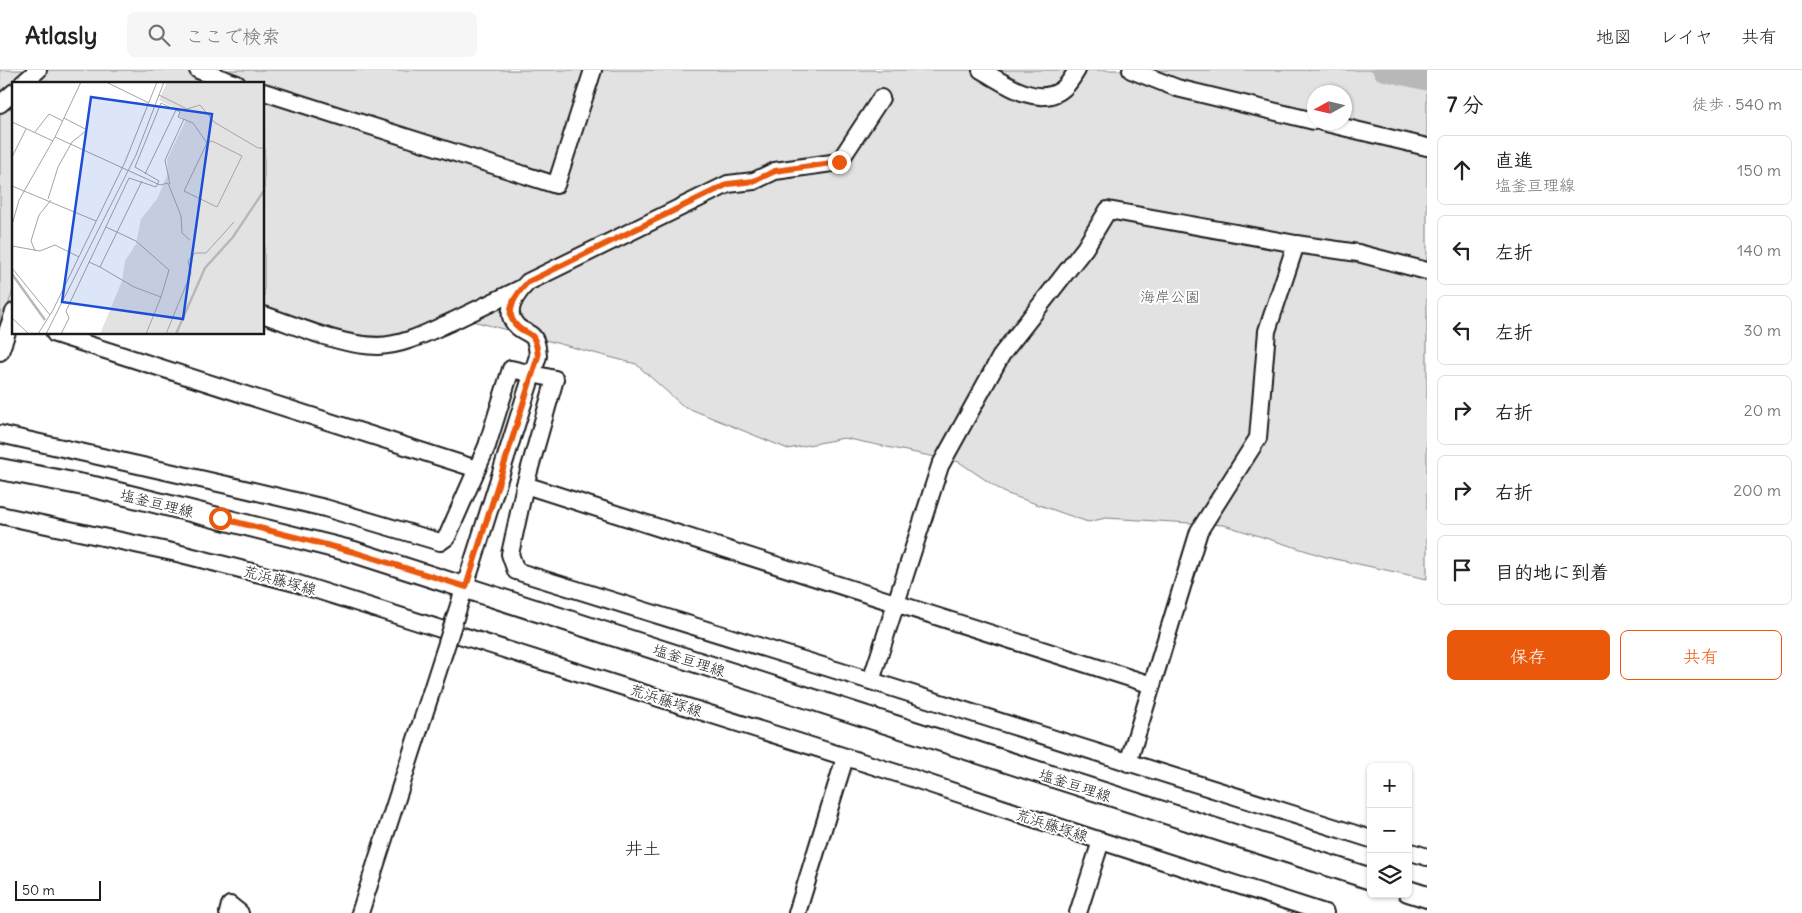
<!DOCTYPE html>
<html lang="ja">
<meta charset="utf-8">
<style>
body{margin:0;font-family:Delius,"Klee One",sans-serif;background:#f6f6f6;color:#222}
.controls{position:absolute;right:15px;bottom:15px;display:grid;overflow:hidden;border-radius:8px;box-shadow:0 1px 4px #0004}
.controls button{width:45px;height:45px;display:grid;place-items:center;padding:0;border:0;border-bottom:1px solid #e0e0e0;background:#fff;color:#222;font:25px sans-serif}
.compass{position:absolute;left:1307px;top:15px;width:45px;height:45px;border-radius:50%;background:#fff;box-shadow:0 1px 4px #0004;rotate:262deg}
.scale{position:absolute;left:15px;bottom:12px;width:86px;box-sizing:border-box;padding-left:5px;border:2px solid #1c1c1c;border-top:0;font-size:14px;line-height:18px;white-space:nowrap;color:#1c1c1c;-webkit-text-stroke:4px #fff;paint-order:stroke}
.stop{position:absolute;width:15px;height:15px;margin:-11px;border:4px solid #ea580c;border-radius:50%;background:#fff}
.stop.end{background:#ea580c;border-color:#fff;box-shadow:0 1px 5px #0008}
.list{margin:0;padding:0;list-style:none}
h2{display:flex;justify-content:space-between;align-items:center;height:65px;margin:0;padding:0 20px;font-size:21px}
h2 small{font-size:16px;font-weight:400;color:#767676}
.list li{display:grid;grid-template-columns:32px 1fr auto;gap:15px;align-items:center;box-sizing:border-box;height:70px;margin:0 10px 10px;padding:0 10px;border:1px solid #e0e0e0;border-radius:8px}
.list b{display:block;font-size:19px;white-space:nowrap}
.list p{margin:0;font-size:16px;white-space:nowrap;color:#767676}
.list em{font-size:16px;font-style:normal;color:#767676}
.actions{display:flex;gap:10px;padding:15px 20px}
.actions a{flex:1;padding:11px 0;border:1px solid #ea580c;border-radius:8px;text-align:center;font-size:18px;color:#ea580c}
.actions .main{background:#ea580c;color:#fff}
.icon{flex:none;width:28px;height:28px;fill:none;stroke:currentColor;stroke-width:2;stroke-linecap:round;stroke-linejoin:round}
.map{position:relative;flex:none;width:1427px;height:843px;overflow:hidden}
header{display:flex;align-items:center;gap:30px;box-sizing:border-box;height:70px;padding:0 25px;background:#fff;border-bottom:1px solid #e0e0e0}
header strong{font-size:24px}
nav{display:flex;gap:28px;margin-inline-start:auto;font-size:18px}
.search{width:350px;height:45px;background:#f6f6f6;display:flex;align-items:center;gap:12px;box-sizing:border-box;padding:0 18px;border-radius:8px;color:#767676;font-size:19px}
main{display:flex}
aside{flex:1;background:#fff}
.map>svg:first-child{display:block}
</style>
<header>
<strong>Atlasly</strong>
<div class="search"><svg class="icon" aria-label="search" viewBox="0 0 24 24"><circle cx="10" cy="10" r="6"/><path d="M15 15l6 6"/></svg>ここで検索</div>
<nav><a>地図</a><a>レイヤ</a><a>共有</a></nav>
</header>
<main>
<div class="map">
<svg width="1427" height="843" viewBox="0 0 1427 843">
<rect width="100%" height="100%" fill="#fff"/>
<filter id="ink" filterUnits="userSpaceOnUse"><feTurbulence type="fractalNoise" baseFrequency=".02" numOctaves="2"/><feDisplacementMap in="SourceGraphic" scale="10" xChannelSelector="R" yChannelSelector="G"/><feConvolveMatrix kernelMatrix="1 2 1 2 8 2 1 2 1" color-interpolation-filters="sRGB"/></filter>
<g filter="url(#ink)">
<path fill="#e2e2e2" stroke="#7f7f7f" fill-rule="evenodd" d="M0,0h1427v509l-101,-22 -102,-32 -118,-7 -18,4 -83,-29 -46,-31 -115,-24 -56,11 -105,-43 -47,-42 -190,-50 -47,23 -47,-2 -88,-29v-222h-250v204l-14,41zM1314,22h30v30h-30z"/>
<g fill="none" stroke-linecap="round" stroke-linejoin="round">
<polyline stroke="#b8b8b8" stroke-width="21" points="1383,0 1427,10"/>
<defs>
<g id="minor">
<polyline points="198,0 237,14"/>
<path d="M981,0c22,12 54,37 79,21 7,-4 13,-14 17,-21"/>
<polyline points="1131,0 1177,18 1314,51"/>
<polyline points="22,14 38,0"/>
<polyline points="264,22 556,115 593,0"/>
<polyline points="0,34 14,22"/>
<polyline points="1322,52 1427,77"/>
<polyline points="1296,174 1358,183 1427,201"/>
<path d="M264,245c34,11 77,31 114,31 28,-1 50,-14 75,-25 23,-11 46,-22 69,-33"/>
<polyline points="55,264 477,399"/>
<polyline points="0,282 14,242"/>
<polyline points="0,364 236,417 325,438 440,472 447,467 487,376 511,299 555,309 525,415 510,484 516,501 871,611 1371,769"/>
<polyline points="525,415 1152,615 1128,693"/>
<polyline points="0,445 177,483 295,513 909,707 1101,771 1325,843"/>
<path d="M454,551l84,-265c-1,-6 0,-13 -5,-19 -4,-5 -12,-6 -16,-11 -15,-14 0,-33 11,-44l200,-98 26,-3 21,-10 64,-9 42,-64"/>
<polyline points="871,611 940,396 1002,284 1085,178 1108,140 1296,174 1267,261 1258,368 1199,461 1152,615"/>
<polyline points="1408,781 1427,787"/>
<polyline points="228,843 230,835 240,843"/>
<polyline points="360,843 447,573"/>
<polyline points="797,843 845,688"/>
<polyline points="1078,843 1101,771"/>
</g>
<g id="major">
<polyline points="0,399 94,417 354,482 1371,809"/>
<polyline points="1408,821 1427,827"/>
</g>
</defs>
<use href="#minor" stroke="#1c1c1c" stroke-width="20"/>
<use href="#major" stroke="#1c1c1c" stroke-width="24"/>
<use href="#minor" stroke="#fff" stroke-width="16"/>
<use href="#major" stroke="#fff" stroke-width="20"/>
<defs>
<polyline id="minor-bridge" points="447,573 454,551"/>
</defs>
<use href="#minor-bridge" stroke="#1c1c1c" stroke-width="20" stroke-linecap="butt"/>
<use href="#minor-bridge" stroke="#fff" stroke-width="16"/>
</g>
</g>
<g fill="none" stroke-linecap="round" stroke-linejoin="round" filter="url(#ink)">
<path stroke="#ea580c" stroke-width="6" d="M220,448l134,34 112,35 72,-231c-1,-6 -1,-13 -5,-19 -4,-5 -12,-6 -16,-11 -15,-14 0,-33 11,-44l200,-98 26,-3 21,-10 64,-9"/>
</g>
<g text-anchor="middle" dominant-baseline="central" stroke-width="4" stroke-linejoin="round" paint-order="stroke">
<g font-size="15" fill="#575757" stroke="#fff">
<text x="1170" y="226">海岸公園</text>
</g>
<g font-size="15" fill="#1c1c1c" stroke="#fff">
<text transform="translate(157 433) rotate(14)">塩釜亘理線</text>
<text transform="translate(280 510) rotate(15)">荒浜藤塚線</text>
<text transform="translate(689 590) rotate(18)">塩釜亘理線</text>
<text transform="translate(666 630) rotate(18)">荒浜藤塚線</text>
<text transform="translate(1075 715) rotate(18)">塩釜亘理線</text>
<text transform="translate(1052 755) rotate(18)">荒浜藤塚線</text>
</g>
<g font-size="18" fill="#1c1c1c" stroke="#fff">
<text x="643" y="778">井土</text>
</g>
</g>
<g transform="translate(12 12)">
<rect width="252" height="252" fill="#fff"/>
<path d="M155,0h97v252h-164l22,-53 3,-20 11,-17 5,-25 16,-20 11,-26 -1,-14 19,-39 -7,-4 1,-5 -21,-11z" fill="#e2e2e2"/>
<path fill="none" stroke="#b8b8b8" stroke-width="2.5" d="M0,192l33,46M164,252l29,-66 28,-31 32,-48"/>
<path fill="none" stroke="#a4a4a4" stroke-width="1" d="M94,0l43,21M147,13l28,14 13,-4 14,17 44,26h7M0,40l41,19M23,50l14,-18 14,7M43,55l105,48 8,-2 13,33 1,17 8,7M0,75l14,-28M133,92l31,-64M158,102l-5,-24 19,-41M0,104l84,35M36,117l10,-32 14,-25 15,-12 -23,-12M0,143l7,-25 36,-63 26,-55M0,164l28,5 15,-6 24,12M23,169l-4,-10 8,-26 12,-15M77,180l11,5 42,-86M88,185l34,20 27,10 8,-27 -33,-29 -30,-14M0,186l38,47M0,236l17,16M26,252l15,-24 72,-148 32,-80M34,252l90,-179 28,-73M49,252l8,-16 -3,-7 63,-133 27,9 3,-6 -24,-14 26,-64 19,9 -2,5 15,6 14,20 5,-2 30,15 -25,51 -33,-16 23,-48M134,252l15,-37M154,252l25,-61 -3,-12 7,-8h11l28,-31"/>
<path fill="#1d4ed8" fill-opacity="0.15" stroke="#1d4ed8" stroke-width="2.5" d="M79,15l121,17 -29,205 -121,-17z"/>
<rect width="252" height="252" fill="none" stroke="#1c1c1c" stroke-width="2.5"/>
</g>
</svg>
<div class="controls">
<button>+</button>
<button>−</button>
<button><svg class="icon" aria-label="layers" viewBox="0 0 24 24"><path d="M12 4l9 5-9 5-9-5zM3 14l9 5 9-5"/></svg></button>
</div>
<svg class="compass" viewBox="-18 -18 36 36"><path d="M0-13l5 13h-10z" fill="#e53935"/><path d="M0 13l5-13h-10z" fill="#767676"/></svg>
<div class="scale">50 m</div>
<div class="stop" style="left:220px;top:448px"></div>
<div class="stop end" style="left:839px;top:92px"></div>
</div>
<aside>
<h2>7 分<small>徒歩 · 540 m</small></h2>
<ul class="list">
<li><svg class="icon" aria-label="ahead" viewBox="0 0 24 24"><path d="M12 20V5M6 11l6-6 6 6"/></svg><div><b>直進</b><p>塩釜亘理線</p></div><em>150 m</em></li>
<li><svg class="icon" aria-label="left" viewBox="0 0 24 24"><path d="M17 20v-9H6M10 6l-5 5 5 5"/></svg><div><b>左折</b></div><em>140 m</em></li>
<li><svg class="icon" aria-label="left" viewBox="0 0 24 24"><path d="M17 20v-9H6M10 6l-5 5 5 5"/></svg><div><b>左折</b></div><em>30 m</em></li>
<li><svg class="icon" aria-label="right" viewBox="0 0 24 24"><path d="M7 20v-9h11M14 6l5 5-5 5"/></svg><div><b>右折</b></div><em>20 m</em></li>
<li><svg class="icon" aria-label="right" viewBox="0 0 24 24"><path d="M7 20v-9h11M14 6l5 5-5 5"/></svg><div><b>右折</b></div><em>200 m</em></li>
<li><svg class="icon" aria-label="arrive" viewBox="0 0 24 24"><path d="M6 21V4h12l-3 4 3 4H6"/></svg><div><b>目的地に到着</b></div></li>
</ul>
<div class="actions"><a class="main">保存</a><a>共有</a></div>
</aside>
</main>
